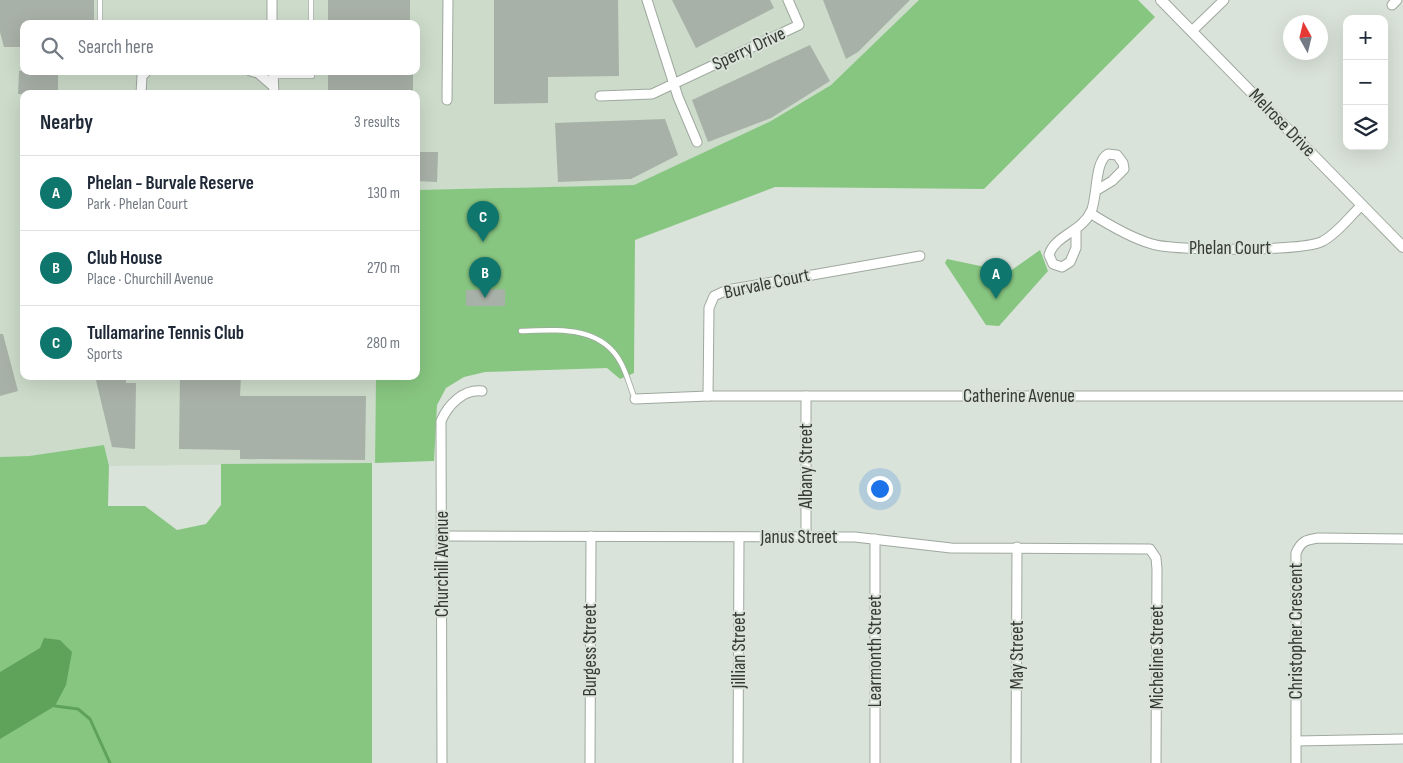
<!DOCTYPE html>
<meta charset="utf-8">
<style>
body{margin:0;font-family:"Sofia Sans Condensed",sans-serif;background:#f2f2f3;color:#1f2937}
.controls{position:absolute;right:15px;top:15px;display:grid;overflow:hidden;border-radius:10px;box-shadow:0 5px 20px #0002}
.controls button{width:45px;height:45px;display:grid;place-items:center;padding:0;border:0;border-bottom:1px solid #e0e1e3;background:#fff;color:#1f2937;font:25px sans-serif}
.compass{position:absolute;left:1283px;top:15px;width:45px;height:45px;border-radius:50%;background:#fff;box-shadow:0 5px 20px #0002;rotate:352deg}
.you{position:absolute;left:879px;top:488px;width:18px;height:18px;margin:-12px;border:4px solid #fff;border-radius:50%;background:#1a73e8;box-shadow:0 0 0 8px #1a73e833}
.badge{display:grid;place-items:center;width:32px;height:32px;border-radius:50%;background:#0f766e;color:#fff;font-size:16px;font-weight:700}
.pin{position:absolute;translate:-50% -41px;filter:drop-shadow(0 1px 2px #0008)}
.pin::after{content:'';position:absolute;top:26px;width:18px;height:15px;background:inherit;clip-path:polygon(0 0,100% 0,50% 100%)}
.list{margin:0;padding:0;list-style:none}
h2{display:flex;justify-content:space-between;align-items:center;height:65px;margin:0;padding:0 20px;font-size:21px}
h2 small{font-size:16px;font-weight:400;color:#747a83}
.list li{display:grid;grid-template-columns:32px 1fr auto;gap:15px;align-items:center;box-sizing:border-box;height:75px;padding:0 20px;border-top:1px solid #e0e1e3}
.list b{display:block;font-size:19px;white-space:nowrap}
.list p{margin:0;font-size:16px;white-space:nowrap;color:#747a83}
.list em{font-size:16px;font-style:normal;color:#747a83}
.icon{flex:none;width:28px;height:28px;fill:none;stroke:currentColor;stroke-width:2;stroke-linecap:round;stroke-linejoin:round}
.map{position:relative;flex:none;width:1403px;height:763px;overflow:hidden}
.search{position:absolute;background:#fff;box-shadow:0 5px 20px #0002;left:20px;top:20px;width:400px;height:55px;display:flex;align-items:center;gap:12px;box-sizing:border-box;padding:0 18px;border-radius:10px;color:#747a83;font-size:19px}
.panel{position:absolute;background:#fff;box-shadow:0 5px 20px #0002;left:20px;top:90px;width:400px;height:290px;border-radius:10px}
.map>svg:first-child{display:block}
</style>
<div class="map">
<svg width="1403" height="763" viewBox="0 0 1403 763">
<rect width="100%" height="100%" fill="#dae3d9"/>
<path fill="#ccdbca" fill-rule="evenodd" d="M0,0h919l-88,85 -60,36 -137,64 -218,5v-96h-392v282h352l-1,87 -266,3 -5,-21 -75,11 -29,1zM24,24h392v47h-392z"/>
<g fill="#87c681">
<polygon points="919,0 1138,0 1155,17 984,189 775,187 635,240 634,373 620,379 607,368 485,372 464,377 446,388 437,405 434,461 375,463 376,376 416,376 416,190 634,185 771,121 831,85"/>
<polygon points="1040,250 1048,271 999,326 986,325 945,263 947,259 1009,272"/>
<polygon points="104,445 109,466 108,506 145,506 177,530 206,524 221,505 221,464 372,463 372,763 0,763 0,457 29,456"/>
</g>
<polygon fill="#5ea359" points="44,638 60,640 72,652 66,685 55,706 0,739 0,672 40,648"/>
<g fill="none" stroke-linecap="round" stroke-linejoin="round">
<polyline stroke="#5ea359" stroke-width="3" points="55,706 78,709 90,719 110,763"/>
</g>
<g fill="#a8b1a7">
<polygon points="0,0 94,0 94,24 24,24 24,47 4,47 0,32"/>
<rect x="328" y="0" width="82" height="24"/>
<polygon points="494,0 618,0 619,76 548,77 548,103 494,104"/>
<polygon points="672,0 770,0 774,8 696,48"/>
<polygon points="823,0 910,0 858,52 846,59"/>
<polygon points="810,45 830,81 771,118 708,142 692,100"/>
<polygon points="19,71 58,71 58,94 18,94"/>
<polygon points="328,71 413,71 413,92 328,94"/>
<polygon points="665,119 678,155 631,179 558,182 555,123"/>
<polygon points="416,152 438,152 437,182 416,181"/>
<polygon points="505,289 505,306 466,306 466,290"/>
<polygon points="0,334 3,334 18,391 0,396"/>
<polygon points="95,376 126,376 126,383 136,383 135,449 112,447"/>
<polygon points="180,376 241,376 240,396 366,396 365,460 240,459 240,450 179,449"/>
</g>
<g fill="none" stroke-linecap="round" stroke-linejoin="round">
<defs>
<g id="service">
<polyline points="311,0 311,24"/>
<polyline points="100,24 100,0"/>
<polyline points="137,71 145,73"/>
<polyline points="273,76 312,76 312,71"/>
<path d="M521,331c36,-1 80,-6 100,32 6,11 9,24 14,36"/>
</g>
<g id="minor">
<polyline points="272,0 272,24"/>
<polyline points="647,0 678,97 697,142"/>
<polyline points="1392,5 1397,0"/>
<polyline points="1192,31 1224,0"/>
<polyline points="250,71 258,73 273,86"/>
<polyline points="273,71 274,94"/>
<polyline points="141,94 142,76 147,71"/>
<polyline points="600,96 652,94 799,25 788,0"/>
<polyline points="447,100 448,0"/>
<path d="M1090,213c19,12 41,25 62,31 21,7 153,8 171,-3 15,-8 26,-24 39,-36"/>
<path d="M1076,231v17l-6,14 -8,5 -9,-3 -4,-9c5,-19 32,-23 42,-43 7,-16 3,-50 17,-58l9,1 6,8 1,6 -12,12 -15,9"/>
<polyline points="708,396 709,308 714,296 727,290 920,256"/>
<polyline points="806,396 806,536"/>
<polyline points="635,399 708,396 1403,396"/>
<polyline points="442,536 855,537 951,548 1150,549 1156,558 1157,569 1156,763"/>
<polyline points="1296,741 1403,739"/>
<path d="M442,763l-1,-342c7,-16 22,-32 41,-30"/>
<polyline points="590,763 591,536"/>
<polyline points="738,763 739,537"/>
<polyline points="875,763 875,539"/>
<polyline points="1016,763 1017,547"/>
<path d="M1296,763v-210c5,-12 10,-13 22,-15l85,1"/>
</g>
<polyline id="tertiary" points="1161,0 1403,247"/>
</defs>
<use href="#service" stroke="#9fa89f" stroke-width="6"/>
<use href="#minor" stroke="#9fa89f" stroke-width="11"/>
<use href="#tertiary" stroke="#9fa89f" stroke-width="12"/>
<use href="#service" stroke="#fff" stroke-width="4.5"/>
<use href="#minor" stroke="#fff" stroke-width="9"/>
<use href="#tertiary" stroke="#fff" stroke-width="10"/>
</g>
<g text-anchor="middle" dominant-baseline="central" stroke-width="4" stroke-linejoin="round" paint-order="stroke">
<g font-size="19" fill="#363935" stroke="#dae3d9">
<text transform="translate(749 49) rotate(-25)">Sperry Drive</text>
<text transform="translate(1282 123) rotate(46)">Melrose Drive</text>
<text x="1230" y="248">Phelan Court</text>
<text transform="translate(767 284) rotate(-12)">Burvale Court</text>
<text x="1019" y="396">Catherine Avenue</text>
<text transform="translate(806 466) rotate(-90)">Albany Street</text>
<text x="799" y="537">Janus Street</text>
<text transform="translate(442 564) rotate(-90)">Churchill Avenue</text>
<text transform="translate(1296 631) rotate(-90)">Christopher Crescent</text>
<text transform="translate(590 650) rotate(-90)">Burgess Street</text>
<text transform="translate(739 650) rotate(-90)">Jillian Street</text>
<text transform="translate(875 651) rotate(-90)">Learmonth Street</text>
<text transform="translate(1017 655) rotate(-90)">May Street</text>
<text transform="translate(1157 657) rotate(-90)">Micheline Street</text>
</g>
</g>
</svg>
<div class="controls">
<button>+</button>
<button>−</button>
<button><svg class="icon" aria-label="layers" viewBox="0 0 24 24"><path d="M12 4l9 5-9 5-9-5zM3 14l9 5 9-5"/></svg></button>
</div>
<svg class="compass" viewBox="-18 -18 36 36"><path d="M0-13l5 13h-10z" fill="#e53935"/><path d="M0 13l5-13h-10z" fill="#747a83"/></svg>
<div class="you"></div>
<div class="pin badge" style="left:996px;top:299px">A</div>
<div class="pin badge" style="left:485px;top:298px">B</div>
<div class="pin badge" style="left:483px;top:242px">C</div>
<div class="search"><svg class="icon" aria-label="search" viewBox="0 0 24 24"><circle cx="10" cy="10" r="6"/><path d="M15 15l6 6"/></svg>Search here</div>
<section class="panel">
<h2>Nearby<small>3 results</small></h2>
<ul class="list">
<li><span class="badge">A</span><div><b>Phelan - Burvale Reserve</b><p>Park · Phelan Court</p></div><em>130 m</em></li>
<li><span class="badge">B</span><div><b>Club House</b><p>Place · Churchill Avenue</p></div><em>270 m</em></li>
<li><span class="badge">C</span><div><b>Tullamarine Tennis Club</b><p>Sports</p></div><em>280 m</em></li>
</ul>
</section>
</div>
